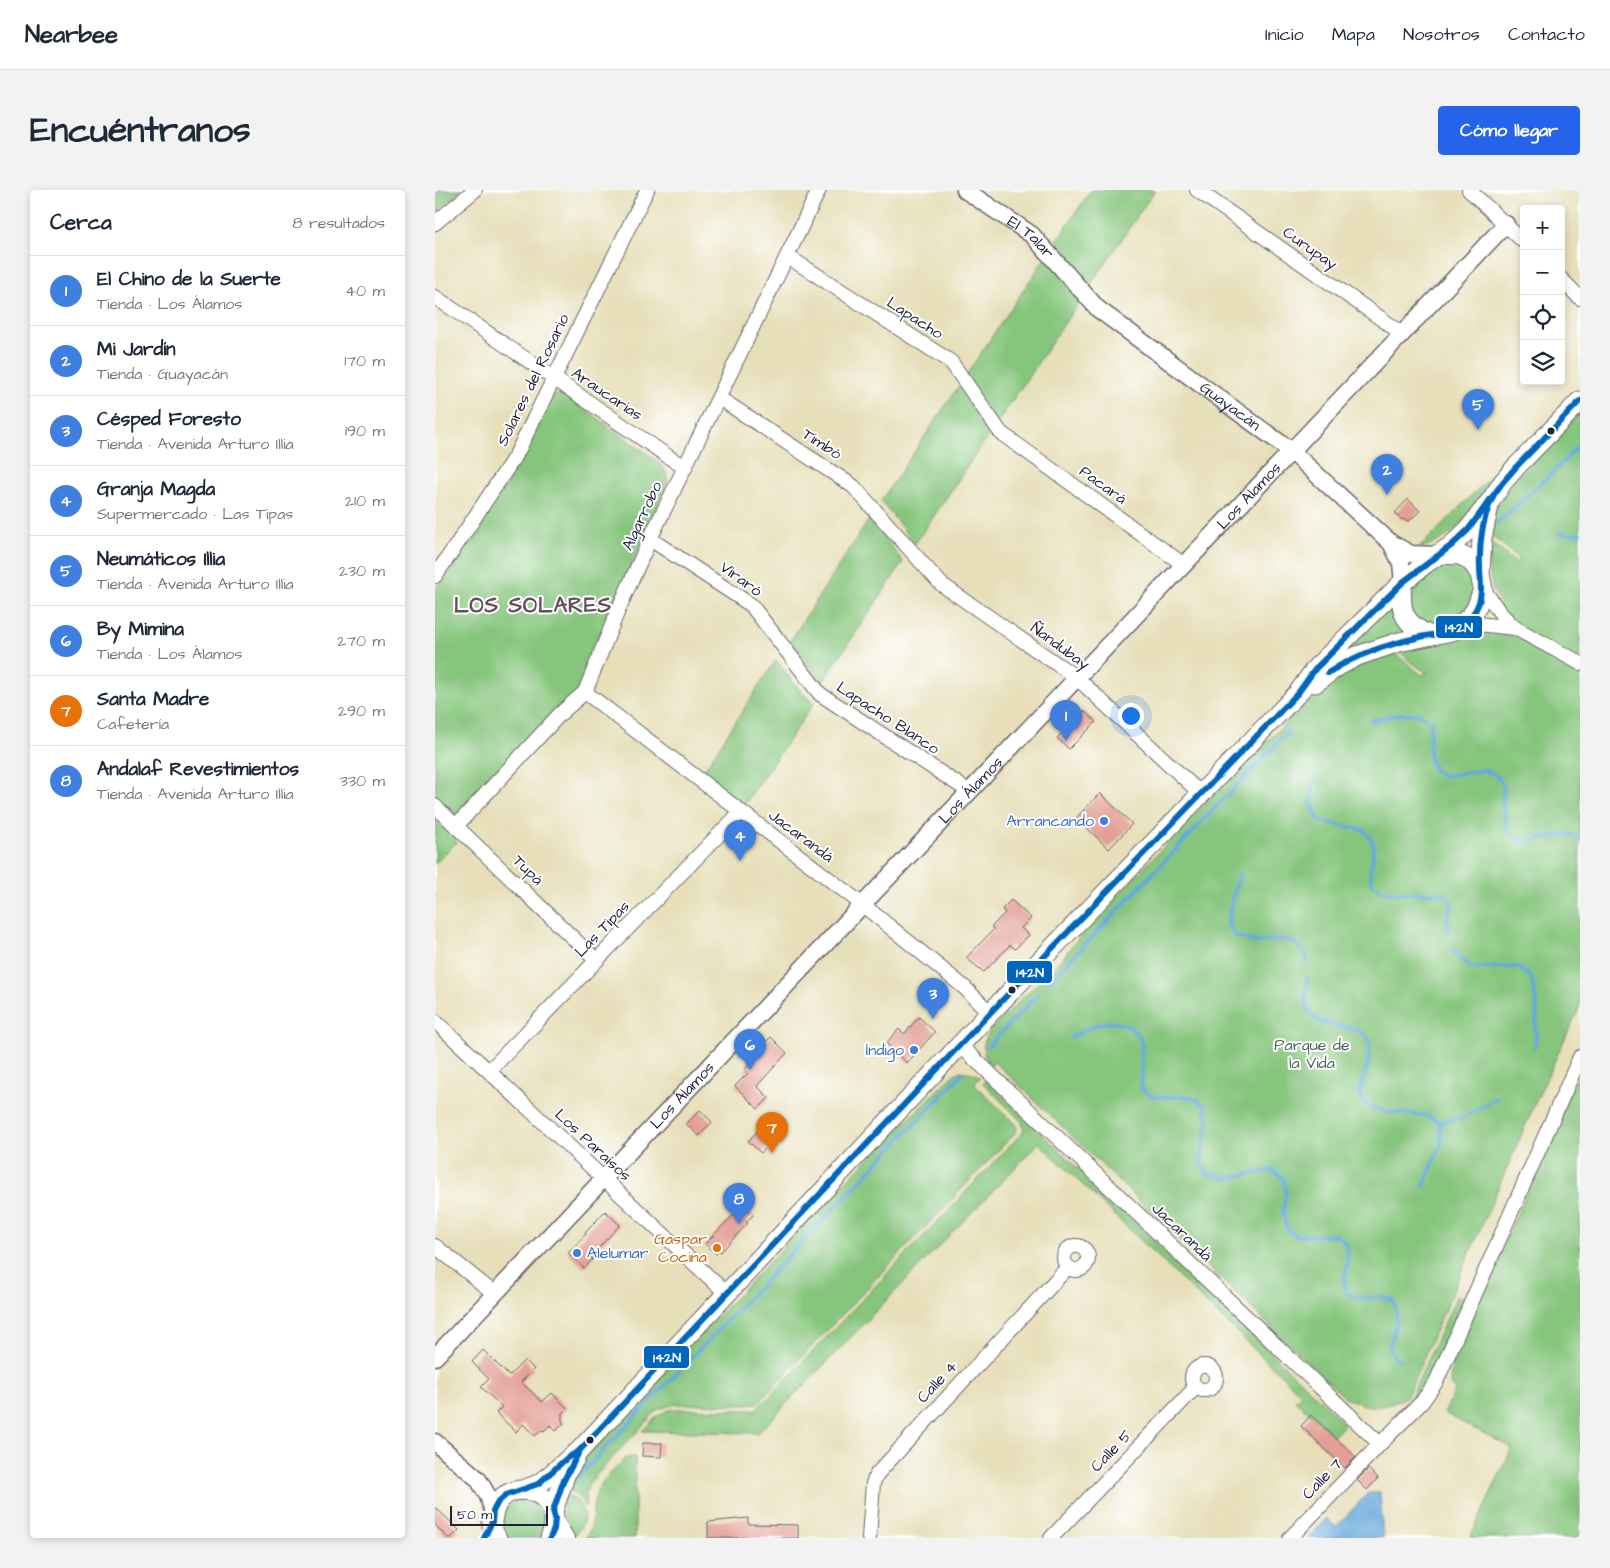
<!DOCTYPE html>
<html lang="es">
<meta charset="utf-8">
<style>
body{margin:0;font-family:"Architects Daughter",sans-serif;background:#f2f2f3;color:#1f2937}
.controls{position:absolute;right:15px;top:15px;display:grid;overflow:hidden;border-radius:5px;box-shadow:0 2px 8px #0003}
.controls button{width:45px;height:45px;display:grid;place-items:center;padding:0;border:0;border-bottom:1px solid #e0e1e3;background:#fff;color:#1f2937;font:25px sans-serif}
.scale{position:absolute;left:15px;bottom:12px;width:98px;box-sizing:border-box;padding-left:5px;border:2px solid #22223b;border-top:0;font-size:14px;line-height:18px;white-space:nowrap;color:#22223b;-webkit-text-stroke:4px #fff;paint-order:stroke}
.you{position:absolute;left:695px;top:525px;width:18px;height:18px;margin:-12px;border:4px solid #fff;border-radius:50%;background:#1a73e8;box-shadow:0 0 0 8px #1a73e833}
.badge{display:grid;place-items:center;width:32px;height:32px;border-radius:50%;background:#2563eb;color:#fff;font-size:16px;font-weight:700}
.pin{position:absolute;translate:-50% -41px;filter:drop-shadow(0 1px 2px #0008)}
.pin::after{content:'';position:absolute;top:26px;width:18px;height:15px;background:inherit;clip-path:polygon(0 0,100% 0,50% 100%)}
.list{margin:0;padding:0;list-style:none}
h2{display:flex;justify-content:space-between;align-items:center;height:65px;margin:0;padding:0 20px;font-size:21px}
h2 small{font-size:16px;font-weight:400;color:#747a83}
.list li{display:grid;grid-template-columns:32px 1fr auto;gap:15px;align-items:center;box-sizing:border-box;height:70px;padding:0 20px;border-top:1px solid #e0e1e3}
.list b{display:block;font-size:19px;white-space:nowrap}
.list p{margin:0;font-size:16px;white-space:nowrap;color:#747a83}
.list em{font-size:16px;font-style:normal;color:#747a83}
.icon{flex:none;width:28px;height:28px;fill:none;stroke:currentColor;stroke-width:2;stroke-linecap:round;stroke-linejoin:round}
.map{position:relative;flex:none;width:1145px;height:1348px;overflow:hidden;border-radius:5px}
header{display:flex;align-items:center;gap:30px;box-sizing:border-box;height:70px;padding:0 25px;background:#fff;border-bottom:1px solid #e0e1e3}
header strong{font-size:24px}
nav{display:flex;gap:28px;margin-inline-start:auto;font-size:18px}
.intro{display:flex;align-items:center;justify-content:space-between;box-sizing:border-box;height:120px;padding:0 30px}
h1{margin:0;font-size:35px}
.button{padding:12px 22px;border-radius:5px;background:#2563eb;color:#fff;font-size:18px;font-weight:700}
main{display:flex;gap:30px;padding:0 30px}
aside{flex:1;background:#fff;border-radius:5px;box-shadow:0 2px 8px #0003}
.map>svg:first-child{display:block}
</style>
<header>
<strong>Nearbee</strong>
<nav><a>Inicio</a><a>Mapa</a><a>Nosotros</a><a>Contacto</a></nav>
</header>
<div class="intro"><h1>Encuéntranos</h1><a class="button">Cómo llegar</a></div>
<main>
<aside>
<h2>Cerca<small>8 resultados</small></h2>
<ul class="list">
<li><span class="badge" style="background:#3f7fe0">1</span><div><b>El Chino de la Suerte</b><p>Tienda · Los Álamos</p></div><em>40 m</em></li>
<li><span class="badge" style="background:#3f7fe0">2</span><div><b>Mi Jardín</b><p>Tienda · Guayacán</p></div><em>170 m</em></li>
<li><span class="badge" style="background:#3f7fe0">3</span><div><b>Césped Foresto</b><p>Tienda · Avenida Arturo Illia</p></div><em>190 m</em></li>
<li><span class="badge" style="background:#3f7fe0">4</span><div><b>Granja Magda</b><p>Supermercado · Las Tipas</p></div><em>210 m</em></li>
<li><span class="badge" style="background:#3f7fe0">5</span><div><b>Neumáticos Illia</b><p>Tienda · Avenida Arturo Illia</p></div><em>230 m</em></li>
<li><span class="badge" style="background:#3f7fe0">6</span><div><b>By Mimina</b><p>Tienda · Los Álamos</p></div><em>270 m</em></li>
<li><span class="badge" style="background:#e8710a">7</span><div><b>Santa Madre</b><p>Cafetería</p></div><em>290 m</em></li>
<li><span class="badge" style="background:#3f7fe0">8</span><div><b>Andalaf Revestimientos</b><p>Tienda · Avenida Arturo Illia</p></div><em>330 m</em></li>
</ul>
</aside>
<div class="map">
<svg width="1145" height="1348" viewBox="0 0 1145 1348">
<rect width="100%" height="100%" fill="#fff"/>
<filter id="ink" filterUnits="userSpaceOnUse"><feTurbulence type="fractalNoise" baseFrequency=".02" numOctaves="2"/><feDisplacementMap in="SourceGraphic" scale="10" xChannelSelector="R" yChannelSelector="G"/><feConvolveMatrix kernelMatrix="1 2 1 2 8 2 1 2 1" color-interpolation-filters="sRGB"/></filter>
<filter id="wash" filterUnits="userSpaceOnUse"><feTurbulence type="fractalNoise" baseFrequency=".0096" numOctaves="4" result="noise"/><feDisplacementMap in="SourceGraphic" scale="20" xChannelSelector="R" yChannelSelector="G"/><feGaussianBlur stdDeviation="1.12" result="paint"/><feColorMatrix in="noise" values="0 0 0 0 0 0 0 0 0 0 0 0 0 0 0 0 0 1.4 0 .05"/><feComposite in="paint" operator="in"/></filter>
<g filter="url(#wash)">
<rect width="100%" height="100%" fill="#e7dfb9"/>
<g fill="#85c57c" stroke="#54745c">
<polygon points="0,0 27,0 0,23"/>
<polygon points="656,0 720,0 480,354 446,311"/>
<path d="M124,204l6,1 87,62c9,7 14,12 16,23l-82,195 -8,15 -117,124 -6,2 -5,-3 -15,-14v-210c25,-32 47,-67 68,-103 18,-29 35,-57 47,-89z"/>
<path d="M1145,223v593l-43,93 -130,297c-23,15 -41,13 -64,0l-340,-326 -9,-8 -3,4c-11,-14 -9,-23 0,-37l71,-70 30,-37 119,-125 18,-22 45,-40 27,-28 25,-23 17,-13 46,-22 33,26 5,-2 -19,-13 -13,-13 78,-17h28l-2,-29 -6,-10 -5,-28v-22l4,2 25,21 1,-6 -23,-20 -7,-3 6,-22 19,-31z"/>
<path d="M1065,277c-22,32 -39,73 -81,81z"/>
<polygon points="435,328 468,372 387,493 355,451"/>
<path d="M1012,372c39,4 30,46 4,61 -4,1 -8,2 -12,2 -4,1 -7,2 -11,2 -16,-4 -24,-28 -15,-41 4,-6 18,-17 23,-21 4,-2 8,-2 11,-3z"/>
<polygon points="957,414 963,432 971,443 896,474"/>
<polygon points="341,470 367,503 379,513 307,618 265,586"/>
<polygon points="0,628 20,646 21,653 0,674"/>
<polygon points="525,881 539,883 545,887 541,892 540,895 579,933 582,938 581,942 323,1213 312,1215 241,1214 223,1219 154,1293 151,1303 150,1317 144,1307 135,1301 139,1279 170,1245 414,988 517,886"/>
<polygon points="1145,881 1145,1348 1035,1348 1077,1258 1009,1223 1021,1199 1015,1195 1017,1172"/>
<path d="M551,890l359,344 -11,12 -39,-36 6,-6 -262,-251 -281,290 -116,-2c10,-10 17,-19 31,-22l82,1 14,-13 254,-265 1,-5 -3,-6 -38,-38z"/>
<path d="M1022,1105l7,9c-14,32 -29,77 -57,98l4,-5z"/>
<path d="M200,1267v81h-49c9,-12 5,-29 10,-43 5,-15 19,-26 30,-37z"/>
<path d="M129,1305c14,2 24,16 18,30 -2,5 -7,9 -11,13 -7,-17 -9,-25 -7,-43z"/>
<path d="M87,1309l13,2 13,15 -5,22h-35c-12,-16 -4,-34 14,-39z"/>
</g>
<polygon fill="#65a9da" stroke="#44668a" points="945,1302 948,1348 873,1348 892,1328 901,1337 933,1303"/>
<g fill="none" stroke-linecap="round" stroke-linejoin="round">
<g stroke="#65a9da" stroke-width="4">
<polyline points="0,3 4,0"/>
<polyline points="1062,333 1116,284 1145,254"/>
<polyline points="1124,343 1136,344 1145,343"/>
<polyline points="936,531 963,524 985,524 996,532 994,565 999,580 1009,586 1049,580 1061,585 1069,597 1068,614 1070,631 1074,642 1086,651 1134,644 1145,649"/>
<polyline points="879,589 876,614 884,631 929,640 938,652 938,668 935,682 937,693 948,701 964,703 1009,703 1017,713 1012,732 1014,745"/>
<polyline points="804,684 795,718 793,735 801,746 821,752 845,749 860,752 869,763 873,773"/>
<polyline points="1017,759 1025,768 1036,777 1083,777 1096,787 1102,814 1100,857"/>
<path d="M872,789c0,7 -2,16 -1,23 8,39 61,12 64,45 1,10 -8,35 -11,45l7,13 21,7 37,3 16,7 2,20 -19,45"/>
<polyline points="615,791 854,541"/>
<path d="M636,847c9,-4 18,-10 28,-13 15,-4 38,1 42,18 3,15 -1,31 1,47l11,8h39l13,9 3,16 -6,28 -1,14 8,10 18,4 45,-8 11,7 3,14 -3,20 3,17 10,8 41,-1 9,8 2,16 -4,21 2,13 13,5 21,-1 12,2c9,17 2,31 -3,49l6,9 5,3"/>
<polyline points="553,856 603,804"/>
<polyline points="1005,932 1029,927 1062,908"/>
<polyline points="140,1290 527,884"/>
</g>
</g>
<g id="blocks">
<g fill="#e4a098">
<polygon points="973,309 985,321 974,331 966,329 960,323"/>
<polygon points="649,521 661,532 634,559 622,548"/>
<polygon points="665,603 697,634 674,659 641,628"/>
<polygon points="576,710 596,728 586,738 594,745 580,759 575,755 549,782 531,768 559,739 556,737 570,723 567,719"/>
<polygon points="484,827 500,842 472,873 451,853 464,839 469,844"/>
<polygon points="336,847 352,863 322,896 334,908 323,919 300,896 313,883 309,880 324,864 321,862"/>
<polygon points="265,920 277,932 264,946 251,934"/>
<polygon points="332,931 345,944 326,963 313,951"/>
<polygon points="308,1015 318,1025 311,1032 313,1033 286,1062 284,1060 281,1064 270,1054"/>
<polygon points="170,1021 185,1035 155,1067 158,1069 149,1078 133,1063 151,1044 150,1043"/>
<polygon points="48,1160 74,1186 90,1170 99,1179 86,1192 107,1212 117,1203 132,1218 127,1223 127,1231 129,1233 121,1241 115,1235 108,1242 107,1240 100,1246 88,1234 81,1242 61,1223 67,1217 46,1197 54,1189 37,1172"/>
<polygon points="876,1225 921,1267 910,1278 866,1236"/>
<polygon points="208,1253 227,1253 226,1267 207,1266"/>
<polygon points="933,1279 943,1288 932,1300 922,1290"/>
<polygon points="0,1317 24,1340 16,1348 13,1348 0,1335"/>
<polygon points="313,1328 313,1334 363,1335 363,1348 273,1348 273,1332"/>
</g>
</g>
</g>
<g filter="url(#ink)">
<use href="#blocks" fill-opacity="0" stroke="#676467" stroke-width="1"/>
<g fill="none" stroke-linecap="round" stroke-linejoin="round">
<defs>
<g id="minor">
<polyline points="762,0 968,144"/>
<polyline points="1034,0 1089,52"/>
<polyline points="0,33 40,0"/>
<polyline points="352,66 516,172 566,243 749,375"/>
<polyline points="1126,89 1145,108"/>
<polyline points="0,107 250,278"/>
<polyline points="284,208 418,296 506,394 642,488 766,604"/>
<polyline points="215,349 316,415 385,504 535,602"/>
<polyline points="0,386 20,357 81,265 212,0"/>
<polyline points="1048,399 1066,424 1080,438 1145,473"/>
<polyline points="1022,440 1043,434 1080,438"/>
<polyline points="150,502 428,715 530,798 555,823"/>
<polyline points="0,616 161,770"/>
<polyline points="21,636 125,524 150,502 184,418 215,349 384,0"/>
<polyline points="0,831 292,1104"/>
<polyline points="525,855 945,1254"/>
<polyline points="54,881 306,622"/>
<polyline points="0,1056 60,1104"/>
<circle cx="641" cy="1068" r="12"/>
<circle cx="769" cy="1188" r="12"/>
<polyline points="120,1328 132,1348"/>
<polyline points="434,1348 438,1293 442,1284 633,1077"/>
<polyline points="616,1348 761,1197"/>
<polyline points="855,1348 945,1254 987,1212 1001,1192 1145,867"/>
</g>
<g id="tertiary">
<path id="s1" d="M530,0l67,45 66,74 193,142 100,92 20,11 25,1"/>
<polyline points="956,353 966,373 968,392"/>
<path id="s2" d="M0,1167l1071,-1133"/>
<polyline points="0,1252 43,1289 53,1306 58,1321"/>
</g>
<g id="secondary">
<polyline points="1045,384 1047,348 1054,316"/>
<path d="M967,393c-2,28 0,39 26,52"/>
<polyline points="880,493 903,476 922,466 964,452 1017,441 1035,427 1041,419 1048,399 1045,384 1039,375 1033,369 1025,365 1003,364"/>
<path d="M88,1300c5,-2 11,-4 15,-6 14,-8 27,-24 41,-33l411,-438 308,-320 18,-25 87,-86 22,-18 27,-19 16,-15 23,-30 12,-18 13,-15 64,-66"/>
<polyline points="118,1321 131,1283 141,1267"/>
<path d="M62,1348c-5,-7 -6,-15 -4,-22 7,-45 79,-27 57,22"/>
</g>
</defs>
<use href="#minor" stroke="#676467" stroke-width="16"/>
<use href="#tertiary" stroke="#676467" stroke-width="19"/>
<use href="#secondary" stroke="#676467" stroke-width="21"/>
<use href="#minor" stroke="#fff" stroke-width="14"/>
<use href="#tertiary" stroke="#fff" stroke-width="16"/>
<use href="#secondary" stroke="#fff" stroke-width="19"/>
<defs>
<g id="bus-1">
<path d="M893,483c28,-19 59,-28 92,-36 11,-3 24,-2 34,-7 11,-6 21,-16 25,-28 4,-12 1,-22 1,-34 -1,-24 2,-49 13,-71"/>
<polyline points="49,1348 57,1332 58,1321 63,1312 71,1305 103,1294 132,1268 144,1261 555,823 863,503 881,478 968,392 1017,355 1033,340 1068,292 1081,277 1145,211"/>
<polyline points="115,1348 119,1339 120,1328 118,1321 128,1292 145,1260"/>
</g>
</defs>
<use href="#bus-1" stroke="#fff" stroke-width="10"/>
<use href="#bus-1" stroke="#0065bd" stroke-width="6"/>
</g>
</g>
<g fill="#22223b" stroke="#fff" stroke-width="2">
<circle cx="1116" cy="241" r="4.5"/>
<circle cx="577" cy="800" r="4.5"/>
<circle cx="155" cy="1250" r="4.5"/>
</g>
<g fill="#3f7fe0" stroke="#fff" stroke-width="2">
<circle cx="669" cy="631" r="5"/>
<circle cx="479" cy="860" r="5"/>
<circle cx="142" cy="1063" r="5"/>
</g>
<circle fill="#e8710a" stroke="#fff" stroke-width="2" cx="282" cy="1058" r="5"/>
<g text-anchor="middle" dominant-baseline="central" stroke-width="4" stroke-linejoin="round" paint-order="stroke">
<g font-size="16" fill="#22223b" stroke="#fff">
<text stroke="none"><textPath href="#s1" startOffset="81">El Talar</textPath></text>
<text transform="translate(875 58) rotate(35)">Curupay</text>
<text transform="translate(480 128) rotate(33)">Lapacho</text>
<text transform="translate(98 190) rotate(-64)">Solares del Rosario</text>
<text transform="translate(172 204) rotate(34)">Araucarias</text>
<text stroke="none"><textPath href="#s1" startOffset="344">Guayacán</textPath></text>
<text transform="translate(387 254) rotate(33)">Timbó</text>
<text transform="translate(668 295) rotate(36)">Pacará</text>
<text stroke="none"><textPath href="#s2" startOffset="1185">Los Álamos</textPath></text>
<text transform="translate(207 326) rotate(-65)">Algarrobo</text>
<text transform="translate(306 389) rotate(36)">Viraró</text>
<text transform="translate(625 456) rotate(36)">Ñandubay</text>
<text transform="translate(453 528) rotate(33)">Lapacho Blanco</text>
<text stroke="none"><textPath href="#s2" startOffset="780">Los Álamos</textPath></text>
<text transform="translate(366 646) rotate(37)">Jacarandá</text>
<text transform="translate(93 680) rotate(44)">Tupá</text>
<text transform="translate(167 739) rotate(-46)">Las Tipas</text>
<text stroke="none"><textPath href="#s2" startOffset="360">Los Álamos</textPath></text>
<text transform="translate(158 955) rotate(43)">Los Paraísos</text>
<text transform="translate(747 1042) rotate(44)">Jacarandá</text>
<text transform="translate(502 1192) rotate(-47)">Calle 4</text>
<text transform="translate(676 1261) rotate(-46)">Calle 5</text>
<text transform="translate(887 1289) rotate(-46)">Calle 7</text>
</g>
<g font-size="16" fill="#366cbe" stroke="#fff" text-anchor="end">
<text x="659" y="631">Arrancando</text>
<text x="469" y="860">Índigo</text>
<text x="152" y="1063" text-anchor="start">Alelumar</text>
</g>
<g font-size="16" fill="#4a6355" stroke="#fff">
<text x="877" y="855">Parque de<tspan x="877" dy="18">la Vida</tspan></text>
</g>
<g font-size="16" fill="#c56008" stroke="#fff" text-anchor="end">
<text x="272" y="1049">Gaspar<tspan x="272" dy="18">Cocina</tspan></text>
</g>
<g font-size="21" font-weight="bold" letter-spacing="1" fill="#664e5c" stroke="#fff">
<text x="98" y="415">LOS SOLARES</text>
</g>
</g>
<g stroke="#fff" stroke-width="2">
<rect x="1000" y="425" width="48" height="24" rx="5" fill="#0065bd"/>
<rect x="571" y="770" width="47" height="24" rx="5" fill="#0065bd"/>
<rect x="208" y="1155" width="47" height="24" rx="5" fill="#0065bd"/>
</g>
<g font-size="14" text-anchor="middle" font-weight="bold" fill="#fff">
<text x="1024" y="442">142N</text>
<text x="595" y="787">142N</text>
<text x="232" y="1172">142N</text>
</g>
</svg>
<div class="controls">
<button>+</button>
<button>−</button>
<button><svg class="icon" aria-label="locate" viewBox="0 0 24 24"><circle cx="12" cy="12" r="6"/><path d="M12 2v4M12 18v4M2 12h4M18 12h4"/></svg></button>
<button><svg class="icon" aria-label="layers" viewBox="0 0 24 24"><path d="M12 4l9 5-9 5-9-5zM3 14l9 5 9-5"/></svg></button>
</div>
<div class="scale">50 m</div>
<div class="you"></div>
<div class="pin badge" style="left:631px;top:551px;background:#3f7fe0">1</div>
<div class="pin badge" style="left:952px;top:305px;background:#3f7fe0">2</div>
<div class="pin badge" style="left:498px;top:829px;background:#3f7fe0">3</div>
<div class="pin badge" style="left:305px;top:671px;background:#3f7fe0">4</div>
<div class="pin badge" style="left:1043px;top:240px;background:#3f7fe0">5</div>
<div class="pin badge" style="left:315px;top:880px;background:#3f7fe0">6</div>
<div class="pin badge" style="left:337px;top:963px;background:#e8710a">7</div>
<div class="pin badge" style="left:304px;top:1034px;background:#3f7fe0">8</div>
</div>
</main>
